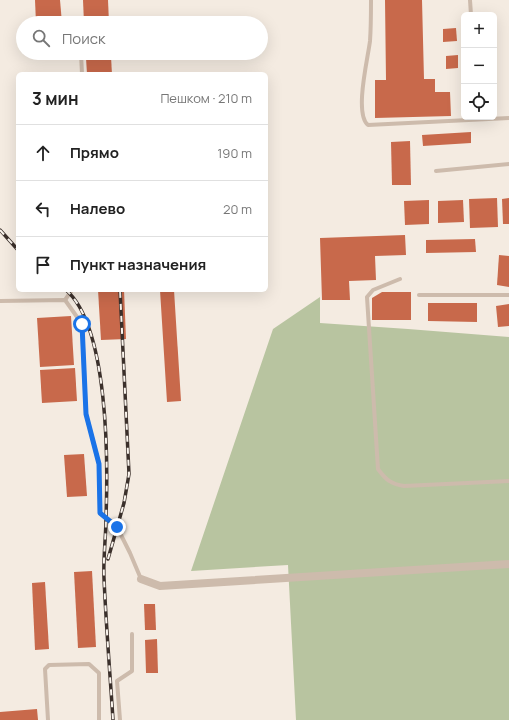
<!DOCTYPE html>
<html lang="ru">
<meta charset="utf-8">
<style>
body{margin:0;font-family:Manrope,sans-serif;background:#f6f6f6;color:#222}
.controls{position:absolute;right:12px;top:12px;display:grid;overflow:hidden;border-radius:6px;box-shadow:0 4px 16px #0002}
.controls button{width:36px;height:36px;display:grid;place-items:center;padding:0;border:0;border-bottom:1px solid #e0e0e0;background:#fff;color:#222;font:20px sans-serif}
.stop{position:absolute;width:12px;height:12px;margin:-9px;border:3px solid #1a73e8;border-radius:50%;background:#fff}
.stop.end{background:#1a73e8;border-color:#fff;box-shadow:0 1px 4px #0008}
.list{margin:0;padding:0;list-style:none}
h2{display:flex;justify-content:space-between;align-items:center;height:52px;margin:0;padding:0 16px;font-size:17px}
h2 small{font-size:13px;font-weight:400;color:#767676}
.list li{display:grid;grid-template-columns:26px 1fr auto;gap:12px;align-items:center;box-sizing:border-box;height:56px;padding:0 16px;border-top:1px solid #e0e0e0}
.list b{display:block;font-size:15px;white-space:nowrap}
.list em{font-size:13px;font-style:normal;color:#767676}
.icon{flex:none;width:22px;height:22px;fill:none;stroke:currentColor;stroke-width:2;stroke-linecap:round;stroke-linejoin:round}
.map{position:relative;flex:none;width:509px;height:720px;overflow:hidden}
.search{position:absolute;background:#fff;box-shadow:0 4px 16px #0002;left:16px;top:16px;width:252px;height:44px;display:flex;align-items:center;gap:10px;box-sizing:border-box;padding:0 14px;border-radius:22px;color:#767676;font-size:15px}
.panel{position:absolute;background:#fff;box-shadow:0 4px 16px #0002;left:16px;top:72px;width:252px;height:220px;border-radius:6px}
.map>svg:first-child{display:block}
</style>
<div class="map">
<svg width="509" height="720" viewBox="0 0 509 720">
<rect width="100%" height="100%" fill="#f4ebe1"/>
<polygon fill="#b8c4a0" points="320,297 320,323 408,329 509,337 509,720 296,720 288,565 191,571 273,329"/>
<g fill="#c8694b">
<polygon points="35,0 60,0 62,23 36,23"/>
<polygon points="83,0 108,0 109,23 84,23"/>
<polygon points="385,0 422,0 424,79 435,79 435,92 450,92 451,116 375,118 375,80 386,80"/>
<polygon points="456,28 457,41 443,42 443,29"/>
<polygon points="458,55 458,68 446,69 446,56"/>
<polygon points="111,57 112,74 87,74 86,58"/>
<polygon points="471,132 471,143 423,146 422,135"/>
<polygon points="410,141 411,185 392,185 391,142"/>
<polygon points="497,198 498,227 470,228 469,199"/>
<polygon points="509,198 509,224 503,224 502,199"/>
<polygon points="429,200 429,224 405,225 404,201"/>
<polygon points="463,200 464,222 438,223 438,201"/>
<polygon points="405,235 406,255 375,256 376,280 349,281 350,300 322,300 320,238"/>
<polygon points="475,239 476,252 426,253 426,240"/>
<polygon points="499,255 509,256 509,287 497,285"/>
<polygon points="98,290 124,290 126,339 101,340"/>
<polygon points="160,290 174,290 181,401 167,402"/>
<polygon points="382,292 411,292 411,320 372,320 372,298"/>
<polygon points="428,303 477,303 477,322 428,321"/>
<polygon points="509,304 509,326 498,327 496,306"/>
<polygon points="71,316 74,365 40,367 37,318"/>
<polygon points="75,368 77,401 42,403 40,370"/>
<polygon points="84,454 87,496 67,497 64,455"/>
<polygon points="92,571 96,647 78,648 74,572"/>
<polygon points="45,582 49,649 35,650 32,583"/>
<polygon points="144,604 155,604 156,630 145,630"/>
<polygon points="157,639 158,673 146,673 145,640"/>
<polygon points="37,709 38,720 0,720 0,712"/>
</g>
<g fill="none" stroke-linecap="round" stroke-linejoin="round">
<g stroke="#cdbbac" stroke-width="4">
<path d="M371,0c0,13 0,27 -1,41 -2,17 -16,73 -2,84l141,-7"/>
<polyline points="470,0 471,15"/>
<polyline points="81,53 82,74"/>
<polyline points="436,171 509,164"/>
<path d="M400,279l-27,11 -6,7 11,172c8,11 13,15 26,17l105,-5"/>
<polyline points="419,295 509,295"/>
<polyline points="65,300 72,290"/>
<polyline points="0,301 65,300 82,324 86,414 99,464 100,513 117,527 130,553 141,579"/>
<polyline points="48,720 45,669 49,665 89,664 99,673 99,720"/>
<polyline points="120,720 117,681 132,671 132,634"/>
</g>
<polyline stroke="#cdbbac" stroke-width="8" points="141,579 160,586 509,564"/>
<defs>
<g id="rail">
<polyline points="0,230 18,250"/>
<path d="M66,290c43,37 42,173 40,227 0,20 -3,41 -2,61 2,47 6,95 9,142"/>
<polyline points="108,559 124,503 129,474 120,290"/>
</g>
</defs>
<use href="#rail" stroke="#3b302b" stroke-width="3.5"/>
<use href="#rail" stroke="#fbf5ee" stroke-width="2" stroke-dasharray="6" stroke-linecap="butt"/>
</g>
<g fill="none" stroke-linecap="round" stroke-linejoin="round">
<polyline stroke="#1a73e8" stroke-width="5" points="82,324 86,414 99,464 100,513 117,527"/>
</g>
</svg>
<div class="controls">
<button>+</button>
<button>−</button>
<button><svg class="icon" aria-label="locate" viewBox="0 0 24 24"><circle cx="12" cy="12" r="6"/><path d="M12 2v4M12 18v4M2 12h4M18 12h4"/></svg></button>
</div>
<div class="stop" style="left:82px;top:324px"></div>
<div class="stop end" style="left:117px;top:527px"></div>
<div class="search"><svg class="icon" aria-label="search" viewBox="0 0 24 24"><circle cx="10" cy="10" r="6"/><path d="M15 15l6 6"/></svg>Поиск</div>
<section class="panel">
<h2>3 мин<small>Пешком · 210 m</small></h2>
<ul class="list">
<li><svg class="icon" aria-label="ahead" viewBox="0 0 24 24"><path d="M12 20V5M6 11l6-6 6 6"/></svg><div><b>Прямо</b></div><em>190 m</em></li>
<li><svg class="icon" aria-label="left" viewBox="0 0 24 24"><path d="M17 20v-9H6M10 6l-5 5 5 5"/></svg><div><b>Налево</b></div><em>20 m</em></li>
<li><svg class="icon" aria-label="arrive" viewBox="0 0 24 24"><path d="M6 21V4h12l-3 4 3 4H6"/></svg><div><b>Пункт назначения</b></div></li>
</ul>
</section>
</div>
